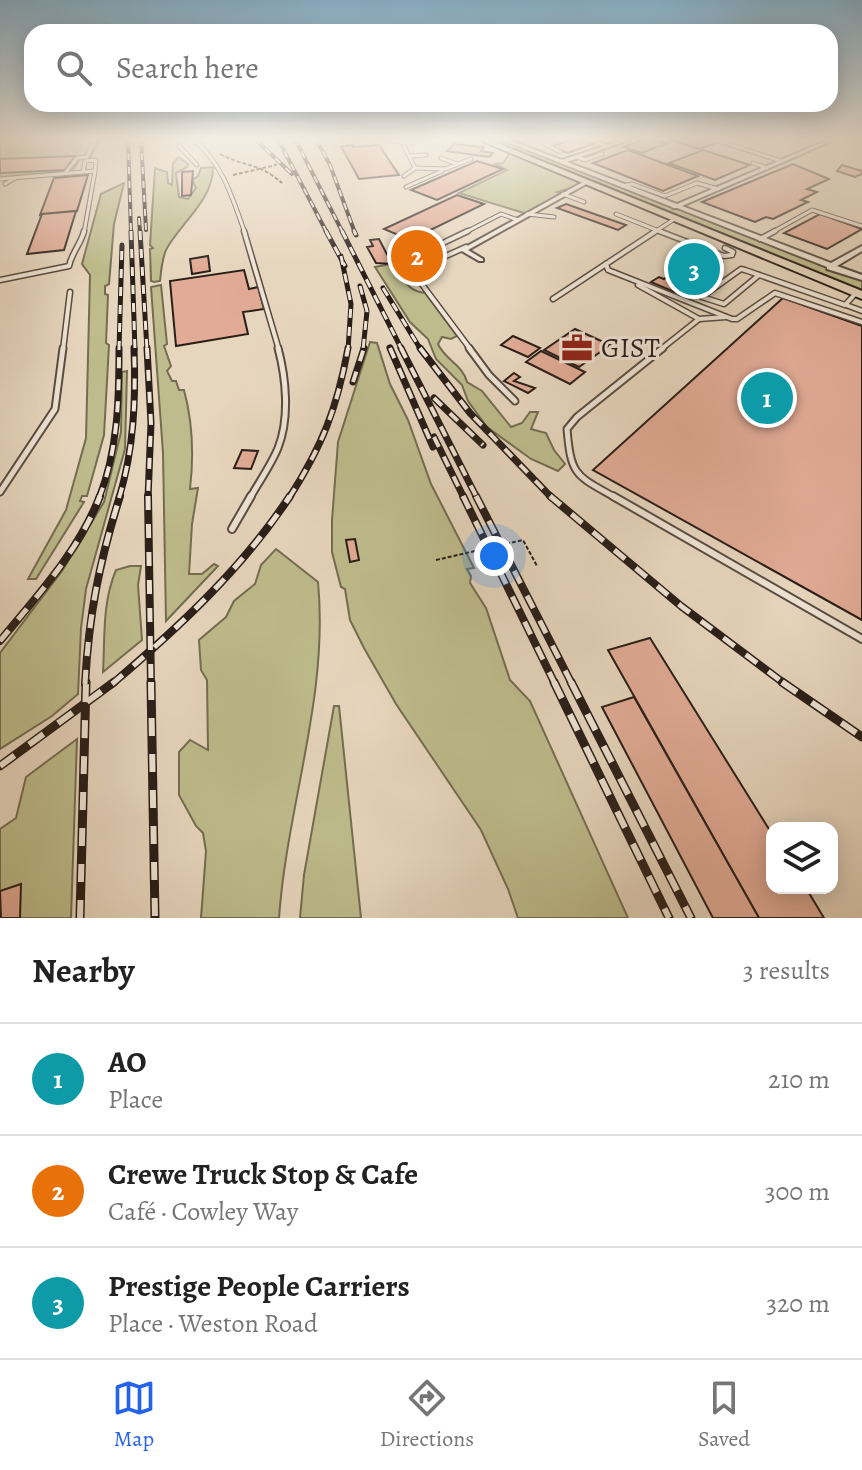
<!DOCTYPE html>
<meta charset="utf-8">
<style>
body{margin:0;font-family:Alegreya,serif;background:#f2f2f2;color:#222}
.controls{position:absolute;right:24px;bottom:24px;display:grid;overflow:hidden;border-radius:16px;box-shadow:0 4px 20px #0003}
.controls button{width:72px;height:72px;display:grid;place-items:center;padding:0;border:0;border-bottom:2px solid #e0e0e0;background:#fff;color:#222;font:40px sans-serif}
.you{position:absolute;left:494px;top:556px;width:28px;height:28px;margin:-20px;border:6px solid #fff;border-radius:50%;background:#1a73e8;box-shadow:0 0 0 12px #1a73e833}
.badge{display:grid;place-items:center;width:52px;height:52px;border-radius:50%;background:#2563eb;color:#fff;font-size:26px;font-weight:700}
.pin{position:absolute;translate:-50% -50%;border:4px solid #fff;box-shadow:0 2px 8px #0006}
.list{margin:0;padding:0;list-style:none}
h2{display:flex;justify-content:space-between;align-items:center;height:104px;margin:0;padding:0 32px;font-size:34px}
h2 small{font-size:26px;font-weight:400;color:#767676}
.list li{display:grid;grid-template-columns:52px 1fr auto;gap:24px;align-items:center;box-sizing:border-box;height:112px;padding:0 32px;border-top:2px solid #e0e0e0}
.list b{display:block;font-size:30px;white-space:nowrap}
.list p{margin:0;font-size:26px;white-space:nowrap;color:#767676}
.list em{font-size:26px;font-style:normal;color:#767676}
.icon{flex:none;width:44px;height:44px;fill:none;stroke:currentColor;stroke-width:2;stroke-linecap:round;stroke-linejoin:round}
.map{position:relative;flex:none;width:862px;height:918px;overflow:hidden}
.search{position:absolute;background:#fff;box-shadow:0 4px 20px #0003;left:24px;right:24px;top:24px;height:88px;display:flex;align-items:center;gap:20px;box-sizing:border-box;padding:0 28px;border-radius:24px;color:#767676;font-size:30px}
.sheet{height:440px;background:#fff}
nav{display:flex;justify-content:space-around;align-items:center;box-sizing:border-box;height:112px;border-top:2px solid #e0e0e0;background:#fff;font-size:22px;color:#767676}
nav a{display:grid;justify-items:center;gap:4px}
nav .on{color:#2563eb}
.map>svg:first-child{display:block}
</style>
<div class="map">
<svg width="862" height="918" viewBox="0 0 862 918">
<rect width="100%" height="100%" fill="#e7d6be"/>
<filter id="stains"><feTurbulence type="fractalNoise" baseFrequency=".0025" numOctaves="4"/><feColorMatrix values="0 0 0 0 .2 0 0 0 0 .09 0 0 0 0 .02 0 0 0 .5 -.17"/></filter>
<radialGradient id="worn" r=".72"><stop offset=".6" stop-color="#630" stop-opacity="0"/><stop offset="1" stop-color="#630" stop-opacity=".3"/></radialGradient>
<g fill="#bebc8c" stroke="#746d52" stroke-width="2">
<polygon points="0,139 99,139 90,158 80,159 72,171 0,177"/>
<polygon points="481,139 503,139 862,278 862,295 586,183 557,192 563,194 527,214 459,193 507,170 495,164 503,163 509,154 514,152"/>
<path d="M179,157l9,7 -1,3 -11,6 3,24 9,2 8,-11 -4,-8 6,-4 3,-8 12,-1c0,34 -32,55 -47,83 -4,9 -5,21 -6,31l-6,1 -3,-1 -1,-32 3,-1 -3,-3 5,-77 12,4 1,11 4,2 1,-22z"/>
<polygon points="124,183 114,224 109,284 105,286 105,294 108,295 106,343 109,345 104,435 87,496 82,496 80,501 84,502 36,579 28,579 66,510 86,438 90,275 82,264 101,194"/>
<path d="M395,263c7,14 11,28 30,30l32,43 -6,3 -9,-2 -4,7c7,16 25,21 29,38l15,9 29,36 11,-4 8,-11h8l-7,17 15,4 8,17 11,14 -7,7 -27,-12 -44,-32 -19,-26 -6,-16 -26,-26 -8,-20 -18,-17 -35,-55z"/>
<path d="M161,285l6,59 -3,2 7,20 -4,5 5,10h4l3,9h5c9,33 10,65 6,99l8,-1 -6,36 -3,50h13l12,-10 4,2 -52,55 -3,-168 -12,-166z"/>
<polygon points="370,342 377,343 390,384 408,420 431,484 474,568 467,569 471,576 470,583 486,608 510,680 530,701 628,918 518,918 508,889 481,830 396,704 364,648 350,620 345,589 341,587 332,552 332,520 338,442"/>
<polygon points="127,371 125,449 86,589 81,628 78,694 52,716 0,749 0,653 62,571 104,502 121,432 122,372"/>
<path d="M276,549l42,33c11,115 -31,223 -39,336h-78l5,-67 -3,-18 -7,-7 -17,-31v-43l11,-12 18,10 -1,-70 -6,-10 -2,-30 27,-23 8,-16 21,-17 6,-19z"/>
<path d="M130,566h11l-3,19 4,55 -39,32c2,-34 -1,-69 13,-102z"/>
<polygon points="334,706 339,706 361,918 300,918 304,875"/>
<polygon points="77,739 71,918 0,918 0,829 16,818 26,777"/>
</g>
<g fill="#e2ab96" stroke="#291e18" stroke-width="2">
<polygon points="574,139 596,143 568,153 550,147"/>
<polygon points="646,139 668,143 642,153 624,147"/>
<polygon points="668,139 710,139 719,142 699,149"/>
<polygon points="454,144 484,147 481,151 493,153 489,157 447,151"/>
<polygon points="352,145 353,147 379,145 399,175 359,179 341,146"/>
<polygon points="628,150 698,176 663,191 593,163"/>
<polygon points="703,150 750,165 715,180 669,163"/>
<polygon points="75,156 65,170 0,173 0,159"/>
<polygon points="477,161 503,169 437,200 411,190"/>
<polygon points="793,164 829,179 807,189 817,192 801,200 808,202 773,219 766,217 755,222 702,202"/>
<polygon points="842,165 862,171 862,174 855,177 837,171"/>
<polygon points="193,171 191,195 182,196 182,172"/>
<polygon points="88,175 77,211 40,215 54,178"/>
<polygon points="457,195 484,204 410,240 384,229"/>
<polygon points="566,204 626,225 618,230 557,208"/>
<polygon points="76,211 64,250 27,254 42,214"/>
<polygon points="820,214 862,229 827,249 784,233"/>
<polygon points="379,239 392,264 376,263 367,247 373,246 370,240"/>
<polygon points="699,254 722,262 679,294 651,282 659,277 664,279"/>
<polygon points="208,256 210,271 192,274 190,259"/>
<polygon points="244,270 249,289 258,287 264,309 243,312 248,334 176,346 170,281"/>
<polygon points="783,298 862,326 862,620 593,470"/>
<polygon points="575,329 610,345 579,367 544,350"/>
<polygon points="513,336 540,348 528,357 501,345"/>
<polygon points="541,351 585,372 570,384 526,362"/>
<polygon points="514,373 520,377 514,381 535,388 528,393 504,381"/>
<polygon points="242,450 258,451 251,469 234,468"/>
<polygon points="355,539 359,560 350,562 346,540"/>
<polygon points="650,638 772,834 772,888 806,888 824,918 759,918 608,650"/>
<polygon points="634,697 759,918 713,918 602,707"/>
<polygon points="21,884 20,918 1,918 0,891"/>
</g>
<g fill="none" stroke-linecap="round" stroke-linejoin="round">
<defs>
<g id="lane-far3">
<polyline points="182,139 179,146 197,165"/>
<path d="M193,139c30,25 39,58 52,94"/>
<polyline points="385,139 405,143"/>
<polyline points="560,139 545,144 560,152"/>
<polyline points="587,139 608,146"/>
<polyline points="713,139 781,161"/>
<polyline points="411,156 426,155"/>
<polyline points="577,157 585,160 602,154"/>
<polyline points="441,158 457,164"/>
<polyline points="753,163 767,168"/>
<polyline points="415,168 445,169 471,159"/>
<polyline points="66,172 77,158 87,157 95,140"/>
<polyline points="404,176 415,168 404,146 407,139"/>
<polyline points="0,179 95,171 96,160 85,161 83,172"/>
<polyline points="5,184 15,178"/>
<polyline points="622,186 632,184 665,196 697,183 718,189"/>
<polyline points="406,187 442,171"/>
<polyline points="563,194 584,202"/>
<polyline points="527,214 554,217"/>
<polyline points="616,214 664,233"/>
<polyline points="84,233 95,171"/>
<polyline points="464,233 501,214 518,220"/>
<polyline points="653,233 673,220"/>
<polyline points="771,233 812,210 862,226"/>
</g>
<g id="lane-far2">
<polyline points="244,231 279,350"/>
<polyline points="656,231 606,264 608,270 732,319 737,319 775,293 862,322"/>
<polyline points="659,231 724,256 732,255 733,252 725,248"/>
<polyline points="760,239 775,231"/>
<polyline points="445,242 468,231"/>
<polyline points="466,247 419,268 415,275 471,350"/>
<polyline points="759,275 724,304 702,297 741,269 745,270 845,305 856,293"/>
<path d="M0,280l69,-14c3,-14 12,-22 15,-35"/>
<polyline points="638,285 699,319"/>
<polyline points="553,299 606,264"/>
<polyline points="846,305 862,311"/>
<polyline points="63,350 70,292"/>
<polyline points="660,350 699,319 726,317"/>
</g>
<g id="lane-far1">
<polyline points="469,348 489,375 515,401"/>
<polyline points="0,492 55,409 63,348"/>
<path d="M250,498c9,-16 21,-33 28,-50 12,-30 8,-70 0,-100"/>
<path d="M616,498c-40,-23 -45,-21 -49,-69l10,-12 86,-69"/>
</g>
<g id="lane">
<polyline points="613,496 862,639"/>
<polyline points="232,529 251,496"/>
</g>
<g id="street">
<polygon points="500,139 507,139 562,160 625,139 631,139 567,162 677,204 830,139 836,139 682,206 831,263 862,246 862,251 837,266 862,275 862,280 827,269 827,267 677,208 673,208 672,207"/>
<polygon points="583,182 588,183 468,250 483,259 483,261 479,261 460,250"/>
</g>
<polygon id="primary" points="477,139 487,139 862,291 862,299"/>
</defs>
<use href="#lane-far3" stroke="#584c42" stroke-width="5"/>
<use href="#lane-far2" stroke="#584c42" stroke-width="7"/>
<use href="#lane-far1" stroke="#584c42" stroke-width="9"/>
<use href="#lane" stroke="#584c42" stroke-width="10"/>
<use href="#street" stroke="#584c42" stroke-width="4"/>
<use href="#primary" stroke="#291e18" stroke-width="4"/>
<g stroke="#291e18" stroke-width="2" stroke-dasharray="4 2" stroke-linecap="butt">
<path d="M220,154c27,14 38,8 62,29"/>
<polyline points="233,175 276,165 274,163"/>
</g>
<use href="#lane-far3" stroke="#efe4d5" stroke-width="3"/>
<use href="#lane-far2" stroke="#efe4d5" stroke-width="4"/>
<use href="#lane-far1" stroke="#efe4d5" stroke-width="5"/>
<use href="#lane" stroke="#efe4d5" stroke-width="6"/>
<use href="#street" fill="#efe4d5" fill-rule="evenodd"/>
<use href="#primary" fill="#e7d6be" fill-rule="evenodd"/>
<defs>
<g id="rail-far4">
<polyline points="128,139 131,233"/>
<polyline points="141,139 146,230"/>
<polyline points="255,139 292,174"/>
<polyline points="278,139 327,233"/>
<polyline points="295,139 343,233"/>
<polyline points="316,139 330,165 355,233"/>
<polyline points="139,218 140,233"/>
</g>
<g id="rail-far3">
<polyline points="131,231 135,350"/>
<polyline points="140,231 147,350"/>
<polyline points="326,231 345,266"/>
<polyline points="342,231 402,350"/>
<polyline points="354,231 356,235"/>
<polyline points="341,256 351,304 348,350"/>
<polyline points="360,286 367,311 363,350"/>
<polyline points="383,288 421,350"/>
<polyline points="119,350 122,245"/>
</g>
<g id="rail-far2">
<polyline points="147,348 151,423 148,498"/>
<polyline points="390,348 433,447"/>
<polyline points="401,348 477,498"/>
<polyline points="420,348 470,413 552,498"/>
<polyline points="353,382 364,348"/>
<polyline points="434,398 483,445"/>
<polyline points="434,437 464,498"/>
<path d="M99,498c19,-48 20,-99 20,-150"/>
<path d="M119,498c15,-49 17,-99 15,-150"/>
<path d="M289,498c33,-52 48,-89 59,-150"/>
</g>
<g id="rail-far1">
<polyline points="148,496 151,684"/>
<polyline points="463,496 555,684"/>
<polyline points="476,496 572,684"/>
<polyline points="550,496 681,606 785,684"/>
<path d="M0,641c37,-45 79,-90 100,-145"/>
<path d="M85,684c4,-70 14,-121 35,-188"/>
<path d="M112,684c66,-56 130,-115 178,-188"/>
</g>
<g id="rail">
<polyline points="151,682 155,918"/>
<polyline points="554,682 669,918"/>
<polyline points="571,682 691,918"/>
<polyline points="782,682 862,737"/>
<polyline points="0,766 114,682"/>
<polyline points="80,918 86,682"/>
</g>
</defs>
<use href="#rail-far4" stroke="#291e18" stroke-width="4"/>
<use href="#rail-far3" stroke="#291e18" stroke-width="5"/>
<use href="#rail-far2" stroke="#291e18" stroke-width="7"/>
<use href="#rail-far1" stroke="#291e18" stroke-width="8"/>
<use href="#rail" stroke="#291e18" stroke-width="9"/>
<use href="#rail-far4" stroke="#efe4d5" stroke-width="2" stroke-dasharray="7" stroke-linecap="butt"/>
<use href="#rail-far3" stroke="#efe4d5" stroke-width="3" stroke-dasharray="9" stroke-linecap="butt"/>
<use href="#rail-far2" stroke="#efe4d5" stroke-width="4" stroke-dasharray="11" stroke-linecap="butt"/>
<use href="#rail-far1" stroke="#efe4d5" stroke-width="5" stroke-dasharray="14" stroke-linecap="butt"/>
<use href="#rail" stroke="#efe4d5" stroke-width="6" stroke-dasharray="18" stroke-linecap="butt"/>
<polyline stroke="#291e18" stroke-width="2" stroke-dasharray="4 2" stroke-linecap="butt" points="436,560 523,540 537,566"/>
</g>
<linearGradient id="sky" x2="0" y2="1"><stop stop-color="#87b6d3"/><stop offset="0.52" stop-color="#f4ede2"/><stop offset="1" stop-color="#f4ede2" stop-opacity="0"/></linearGradient>
<rect width="862" height="267" fill="url(#sky)"/>
<defs>
<symbol id="office-bare" viewBox="-9 -9 18 18"><path d="M-6-3h4V-5.5h4V-3h4V5H-6ZM-1-4.5V-3h2v-1.5ZM-6 0V1H6V0Z" fill="#8f2418" stroke="#efe4d5" stroke-width="2.5" paint-order="stroke"/></symbol>
</defs>
<g fill-rule="evenodd">
<use href="#office-bare" x="555" y="326" width="44" height="44"/>
</g>
<g text-anchor="middle" dominant-baseline="central" stroke-width="6" stroke-linejoin="round" paint-order="stroke">
<g font-size="28" fill="#291e18" stroke="#efe4d5" text-anchor="start">
<text x="601" y="348">GIST</text>
</g>
</g>
<rect width="100%" height="100%" filter="url(#stains)"/>
<rect width="100%" height="100%" fill="url(#worn)"/>
</svg>
<div class="controls">
<button><svg class="icon" aria-label="layers" viewBox="0 0 24 24"><path d="M12 4l9 5-9 5-9-5zM3 14l9 5 9-5"/></svg></button>
</div>
<div class="you"></div>
<div class="pin badge" style="left:767px;top:398px;background:#0f9aa8">1</div>
<div class="pin badge" style="left:417px;top:256px;background:#e8710a">2</div>
<div class="pin badge" style="left:694px;top:269px;background:#0f9aa8">3</div>
<div class="search"><svg class="icon" aria-label="search" viewBox="0 0 24 24"><circle cx="10" cy="10" r="6"/><path d="M15 15l6 6"/></svg>Search here</div>
</div>
<section class="sheet">
<h2>Nearby<small>3 results</small></h2>
<ul class="list">
<li><span class="badge" style="background:#0f9aa8">1</span><div><b>AO</b><p>Place</p></div><em>210 m</em></li>
<li><span class="badge" style="background:#e8710a">2</span><div><b>Crewe Truck Stop &amp; Cafe</b><p>Café · Cowley Way</p></div><em>300 m</em></li>
<li><span class="badge" style="background:#0f9aa8">3</span><div><b>Prestige People Carriers</b><p>Place · Weston Road</p></div><em>320 m</em></li>
</ul>
</section>
<nav>
<a class="on"><svg class="icon" aria-label="map" viewBox="0 0 24 24"><path d="M3 6l6-2 6 2 6-2v14l-6 2-6-2-6 2zM9 4v14M15 6v14"/></svg>Map</a>
<a><svg class="icon" aria-label="directions" viewBox="0 0 24 24"><path d="M12 3l9 9-9 9-9-9zM9 14v-3h6M13 9l2 2-2 2"/></svg>Directions</a>
<a><svg class="icon" aria-label="saved" viewBox="0 0 24 24"><path d="M7 4h10v16l-5-4-5 4z"/></svg>Saved</a>
</nav>
